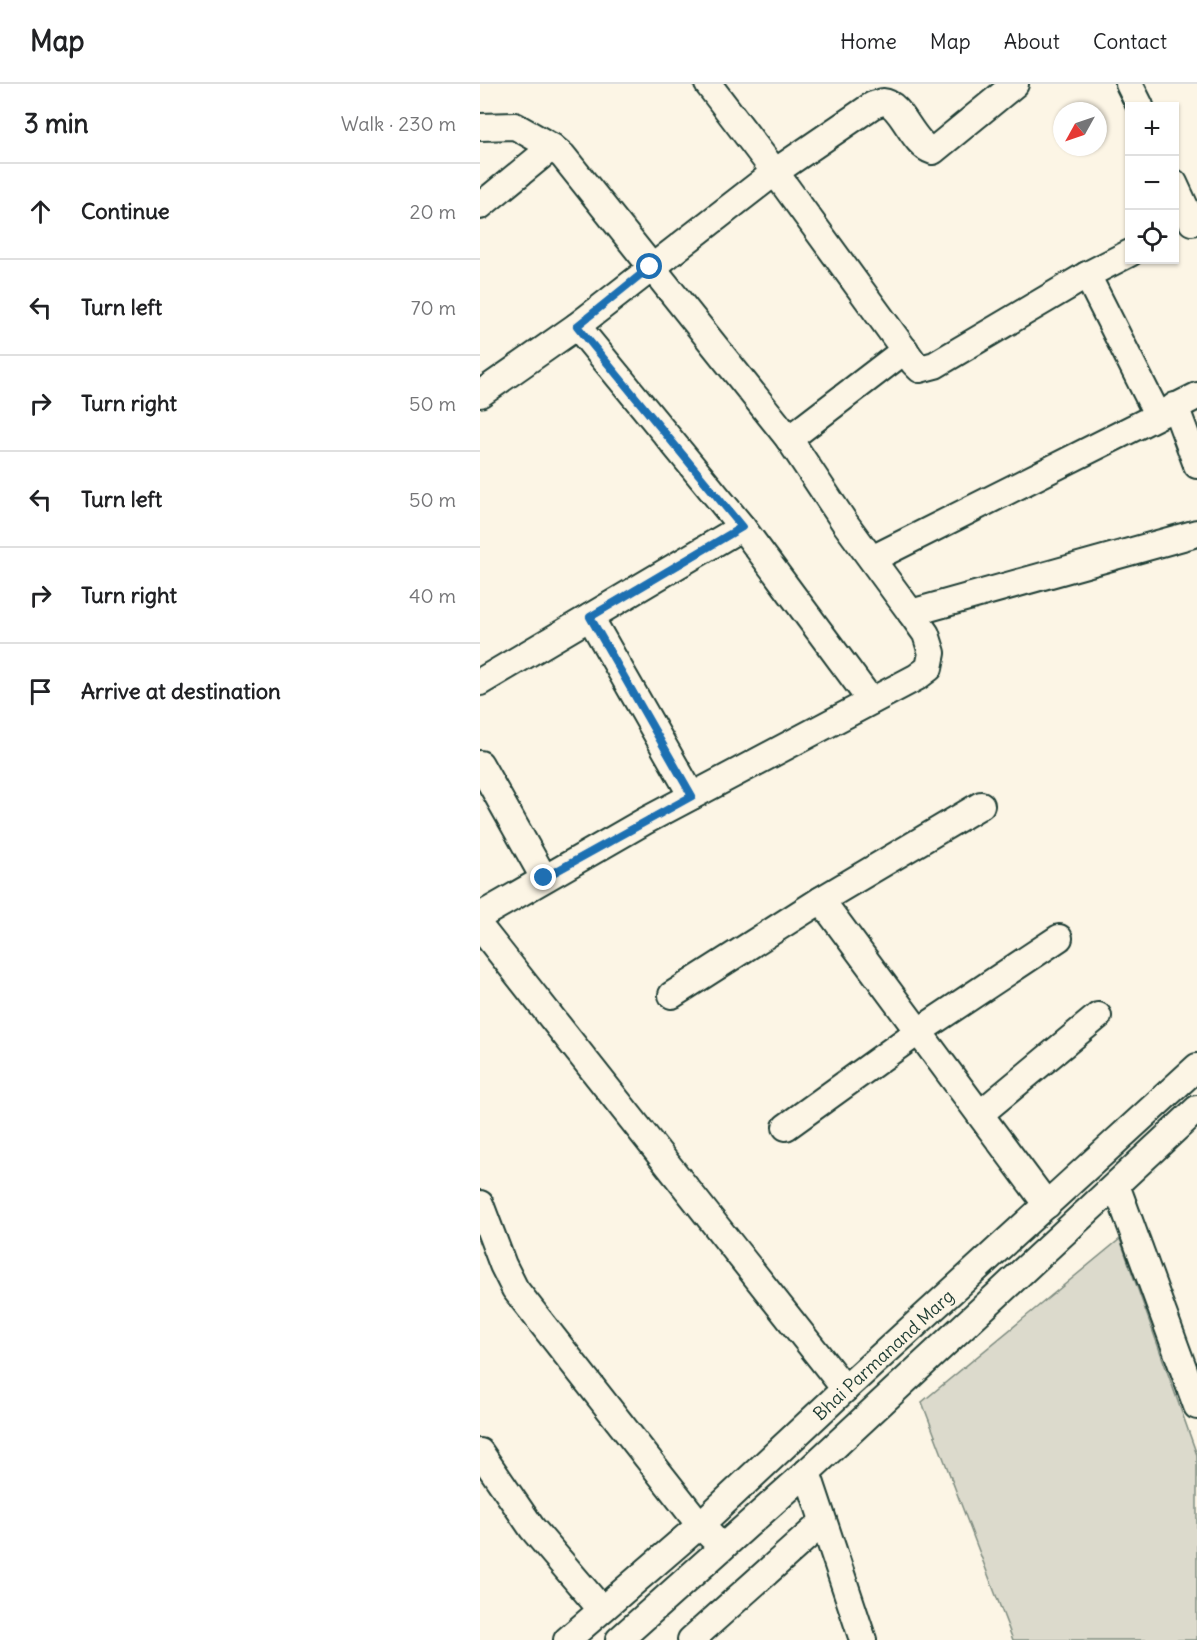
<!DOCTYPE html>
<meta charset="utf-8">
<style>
body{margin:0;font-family:Delius,sans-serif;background:#f2f2f2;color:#202124}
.controls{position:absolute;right:18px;top:18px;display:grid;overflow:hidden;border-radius:0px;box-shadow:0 2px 4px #0004}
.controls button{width:54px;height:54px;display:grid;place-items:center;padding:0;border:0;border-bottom:2px solid #e0e0e0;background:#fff;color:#202124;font:30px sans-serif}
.compass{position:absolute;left:573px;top:18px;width:54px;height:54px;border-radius:50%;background:#fff;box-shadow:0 2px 4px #0004;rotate:230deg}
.stop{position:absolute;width:18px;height:18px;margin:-14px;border:4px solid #1f6fb2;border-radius:50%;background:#fff}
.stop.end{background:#1f6fb2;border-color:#fff;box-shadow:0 2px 6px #0008}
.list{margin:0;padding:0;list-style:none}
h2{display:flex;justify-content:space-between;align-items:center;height:78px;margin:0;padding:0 24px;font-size:26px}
h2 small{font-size:20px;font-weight:400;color:#757577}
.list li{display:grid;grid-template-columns:39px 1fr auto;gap:18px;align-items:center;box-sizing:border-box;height:96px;padding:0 24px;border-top:2px solid #e0e0e0}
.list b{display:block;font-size:22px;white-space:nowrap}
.list em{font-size:20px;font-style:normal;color:#757577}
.icon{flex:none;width:33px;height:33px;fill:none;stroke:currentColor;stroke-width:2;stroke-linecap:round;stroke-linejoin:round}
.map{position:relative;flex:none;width:717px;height:1556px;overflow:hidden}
header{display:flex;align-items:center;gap:36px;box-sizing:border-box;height:84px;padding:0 30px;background:#fff;border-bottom:2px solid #e0e0e0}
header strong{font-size:28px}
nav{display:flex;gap:33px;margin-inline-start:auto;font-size:21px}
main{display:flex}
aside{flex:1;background:#fff}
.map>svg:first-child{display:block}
</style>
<header>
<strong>Map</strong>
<nav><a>Home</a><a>Map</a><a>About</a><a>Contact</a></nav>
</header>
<main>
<aside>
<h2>3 min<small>Walk · 230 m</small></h2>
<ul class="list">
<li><svg class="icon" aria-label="ahead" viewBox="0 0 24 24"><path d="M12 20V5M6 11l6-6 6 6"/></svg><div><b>Continue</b></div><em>20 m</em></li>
<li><svg class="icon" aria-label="left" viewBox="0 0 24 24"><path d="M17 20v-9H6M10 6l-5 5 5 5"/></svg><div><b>Turn left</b></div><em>70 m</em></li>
<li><svg class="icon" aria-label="right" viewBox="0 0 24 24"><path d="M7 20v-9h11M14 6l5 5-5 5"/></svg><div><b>Turn right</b></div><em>50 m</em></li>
<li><svg class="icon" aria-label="left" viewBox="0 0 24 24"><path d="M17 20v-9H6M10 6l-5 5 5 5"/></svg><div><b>Turn left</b></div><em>50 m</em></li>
<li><svg class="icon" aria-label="right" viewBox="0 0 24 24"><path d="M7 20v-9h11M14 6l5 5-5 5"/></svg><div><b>Turn right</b></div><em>40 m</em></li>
<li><svg class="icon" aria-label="arrive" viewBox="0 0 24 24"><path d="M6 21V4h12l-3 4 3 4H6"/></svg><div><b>Arrive at destination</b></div></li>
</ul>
</aside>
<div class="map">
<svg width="717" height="1556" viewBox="0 0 717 1556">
<rect width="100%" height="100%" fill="#fcf5e5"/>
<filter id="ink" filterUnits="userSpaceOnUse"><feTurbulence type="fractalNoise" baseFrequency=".0167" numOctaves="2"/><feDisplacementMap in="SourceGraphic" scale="12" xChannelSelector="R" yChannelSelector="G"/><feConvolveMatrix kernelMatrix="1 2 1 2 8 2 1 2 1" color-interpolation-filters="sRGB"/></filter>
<g filter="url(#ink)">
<polygon fill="#dcdacc" stroke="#7e8c80" stroke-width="1.5" points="640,1155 717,1371 717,1556 533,1556 442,1318"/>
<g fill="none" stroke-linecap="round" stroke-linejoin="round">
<defs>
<g id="minor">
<polyline points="228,0 295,88 434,279 440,285 455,281 607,191 650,169"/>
<polyline points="649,0 660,22"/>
<polyline points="0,43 35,42 72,63 83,72 309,355 365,439 431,529"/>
<polyline points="694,99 712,138"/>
<polyline points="0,122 72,63"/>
<polyline points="607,191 677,330"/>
<polyline points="97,242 262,443 391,617"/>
<path d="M0,310l97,-68 198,-154 98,-67c1,0 9,-3 10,-3 19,1 29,43 50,49l82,-67"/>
<polyline points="695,322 717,381"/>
<polyline points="309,355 425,266"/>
<polyline points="392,475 717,312"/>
<polyline points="110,533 212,712"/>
<polyline points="0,598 262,443"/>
<polyline points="0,680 64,794"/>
<polyline points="341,816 567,1121"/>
<polyline points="0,832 165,737 437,593 449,584 452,569 446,550 431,529 717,449"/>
<polyline points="0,843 365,1305"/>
<polyline points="192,911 341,816 501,721"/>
<polyline points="500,1030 618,932"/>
<polyline points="306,1043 439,947 579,854"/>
<polyline points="636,1101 717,1322"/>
<polyline points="0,1120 23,1181 35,1205 220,1441 232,1453"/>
<polyline points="0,1368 52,1444 121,1525"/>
<polyline points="327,1388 383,1556"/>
<path id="s1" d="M87,1556l133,-115 145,-136 352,-322"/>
<polyline points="139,1556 327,1388 717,1025"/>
<polyline points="211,1556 343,1438"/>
</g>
</defs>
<use href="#minor" stroke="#1f3d34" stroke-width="30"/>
<use href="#minor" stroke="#fcf5e5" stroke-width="26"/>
</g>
</g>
<g fill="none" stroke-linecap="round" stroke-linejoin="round" filter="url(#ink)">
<polyline stroke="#1f6fb2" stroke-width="8" points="64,794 212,712 110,533 262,443 97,242 170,183"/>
</g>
<g text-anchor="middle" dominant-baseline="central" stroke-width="6" stroke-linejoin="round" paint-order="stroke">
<g font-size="18" fill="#1f3d34" stroke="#fcf5e5">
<text stroke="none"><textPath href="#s1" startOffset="426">Bhai Parmanand Marg</textPath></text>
</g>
</g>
</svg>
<div class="controls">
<button>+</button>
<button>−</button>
<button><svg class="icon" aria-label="locate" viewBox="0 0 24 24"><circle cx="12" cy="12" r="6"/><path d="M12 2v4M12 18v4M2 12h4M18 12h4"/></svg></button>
</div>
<svg class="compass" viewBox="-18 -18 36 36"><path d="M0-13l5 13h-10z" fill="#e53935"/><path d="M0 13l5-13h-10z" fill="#757577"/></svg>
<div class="stop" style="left:170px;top:183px"></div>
<div class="stop end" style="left:64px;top:794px"></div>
</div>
</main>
